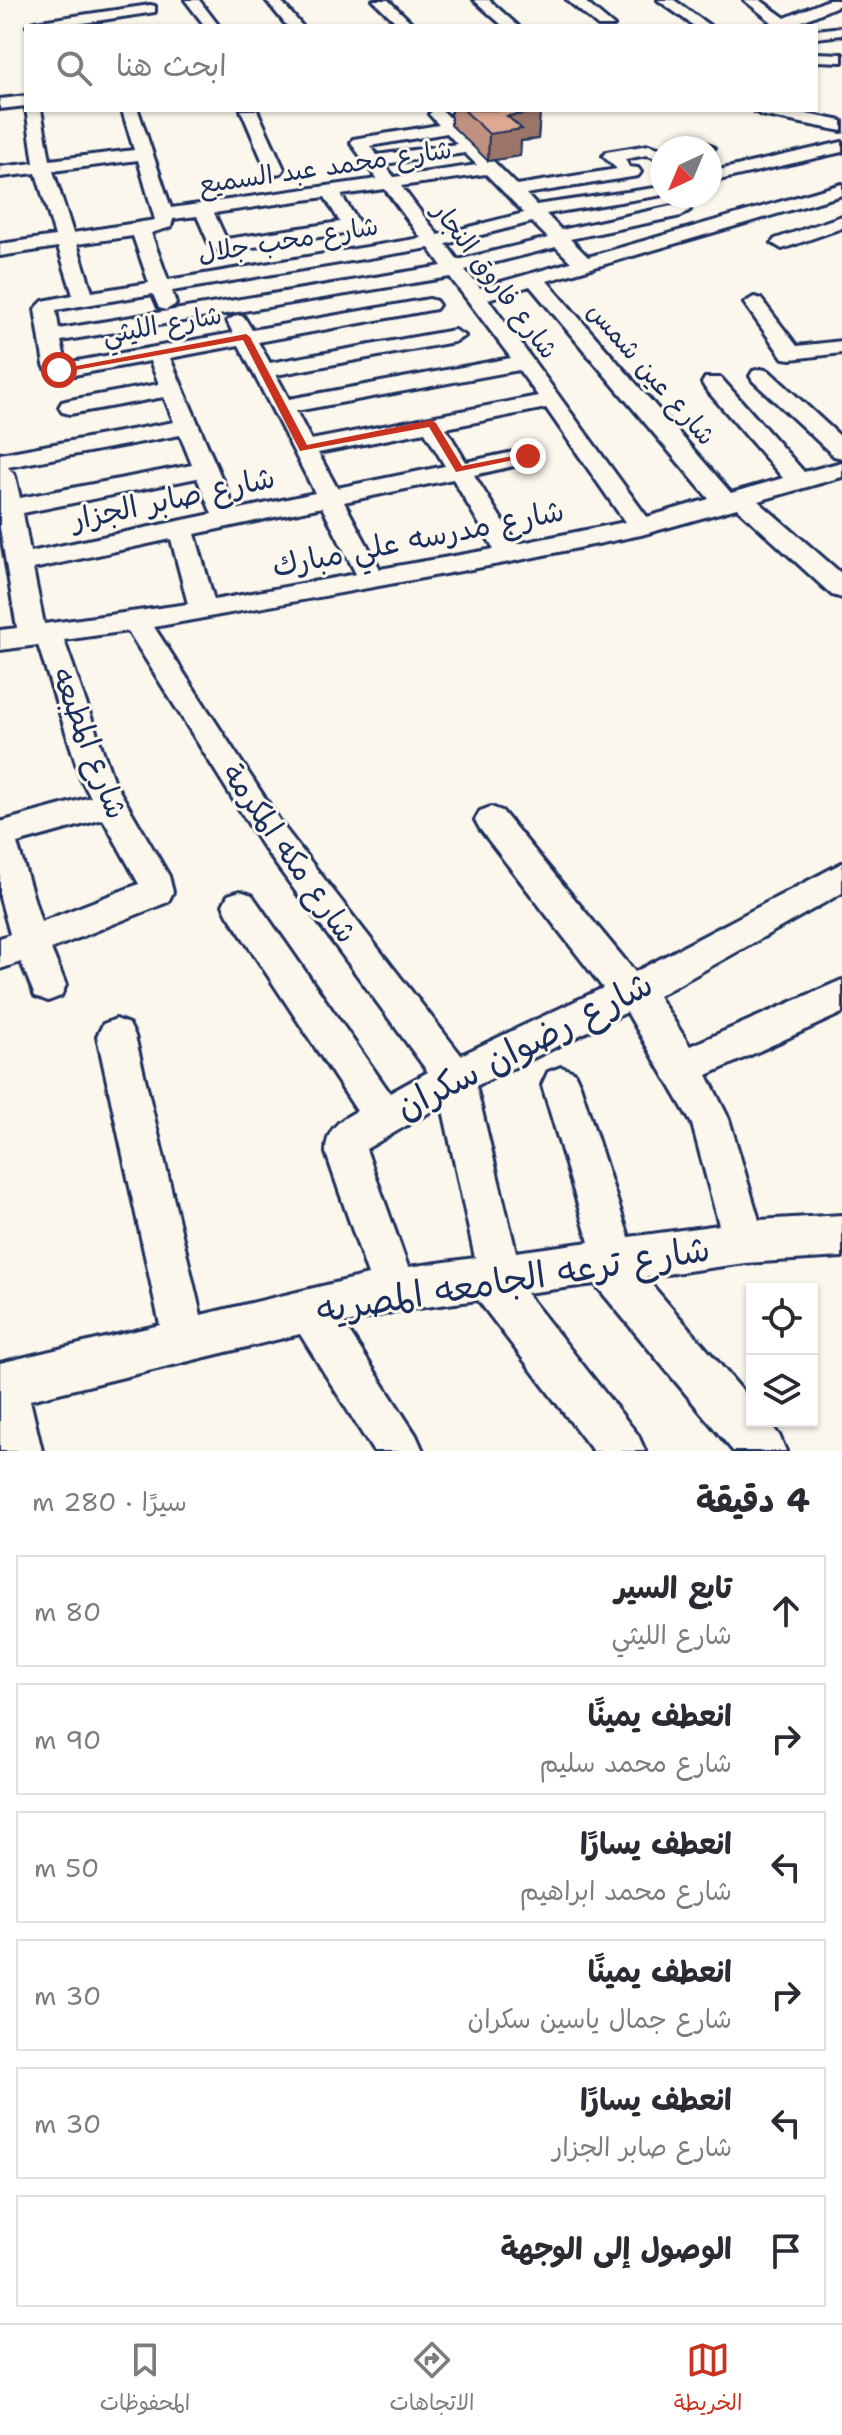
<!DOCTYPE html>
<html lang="ar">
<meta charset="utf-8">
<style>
body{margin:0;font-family:"Shantell Sans","Playpen Sans Arabic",sans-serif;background:#f2f2f3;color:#2b2b33;direction:rtl}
.controls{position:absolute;right:24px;bottom:24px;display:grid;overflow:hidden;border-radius:0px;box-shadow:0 2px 6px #0004}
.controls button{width:72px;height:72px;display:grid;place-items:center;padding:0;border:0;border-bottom:2px solid #e1e1e2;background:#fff;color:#2b2b33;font:40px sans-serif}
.compass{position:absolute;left:650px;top:136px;width:72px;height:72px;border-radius:50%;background:#fff;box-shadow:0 2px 6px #0004;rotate:224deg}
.stop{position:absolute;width:24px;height:24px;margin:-18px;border:6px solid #c8321e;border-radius:50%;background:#fff}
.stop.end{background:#c8321e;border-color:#fff;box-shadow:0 2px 8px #0008}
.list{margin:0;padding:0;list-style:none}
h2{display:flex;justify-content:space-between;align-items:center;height:104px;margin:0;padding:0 32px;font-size:34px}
h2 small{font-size:26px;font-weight:400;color:#7c7c81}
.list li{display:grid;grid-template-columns:52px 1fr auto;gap:24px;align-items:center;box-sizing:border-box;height:112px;margin:0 16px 16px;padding:0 16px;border:2px solid #e1e1e2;border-radius:0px}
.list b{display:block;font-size:30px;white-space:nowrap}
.list p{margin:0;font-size:26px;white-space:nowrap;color:#7c7c81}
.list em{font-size:26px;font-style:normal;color:#7c7c81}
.icon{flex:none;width:44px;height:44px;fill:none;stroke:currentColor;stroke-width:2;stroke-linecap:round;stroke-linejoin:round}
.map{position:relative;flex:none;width:842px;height:1451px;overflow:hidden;direction:ltr}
.search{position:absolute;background:#fff;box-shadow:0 2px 6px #0004;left:24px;right:24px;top:24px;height:88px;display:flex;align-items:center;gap:20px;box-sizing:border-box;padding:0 28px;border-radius:0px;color:#7c7c81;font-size:30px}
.sheet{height:872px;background:#fff}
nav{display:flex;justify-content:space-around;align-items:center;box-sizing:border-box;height:112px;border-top:2px solid #e1e1e2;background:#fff;font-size:22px;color:#7c7c81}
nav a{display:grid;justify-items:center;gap:4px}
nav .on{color:#c8321e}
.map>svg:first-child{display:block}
</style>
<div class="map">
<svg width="842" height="1451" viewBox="0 0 842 1451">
<rect width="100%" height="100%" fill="#fbf7ec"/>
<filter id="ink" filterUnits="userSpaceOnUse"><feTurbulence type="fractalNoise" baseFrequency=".0125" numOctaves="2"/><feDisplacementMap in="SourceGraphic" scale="16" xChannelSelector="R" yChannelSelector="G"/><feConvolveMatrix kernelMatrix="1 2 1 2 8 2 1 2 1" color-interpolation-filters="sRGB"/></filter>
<g filter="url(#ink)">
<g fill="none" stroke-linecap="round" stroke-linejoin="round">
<defs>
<g id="minor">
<polygon points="185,0 199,0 219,26 205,26"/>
<polygon points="266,0 280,0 302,26 287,26"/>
<polygon points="373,0 388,0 415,26 400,26"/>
<polygon points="474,0 489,0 518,26 503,26"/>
<polygon points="567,0 583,0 614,26 598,26"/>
<polygon points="658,0 674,0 710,26 694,26"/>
<polygon points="744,0 760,0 785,18 828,0 842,0 842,4 791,26 763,26 772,22"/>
<polygon points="150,5 155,6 155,12 63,26 27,26 34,22"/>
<polygon points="842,27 842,35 816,38 816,30"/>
<polygon points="816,53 842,54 842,62 816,61"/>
<polygon points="26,96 26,106 0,109 0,99"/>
<path d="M26,108l15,2 9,50 84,-10 -12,-40h16l33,98 206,-29 -26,-36 2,-4 86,-14 -10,-11 5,-4 9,1 74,74 100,-16 -14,-13 3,-4 43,-7 13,4v11l-15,-5 -22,4 4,8 9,1 3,4 -3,4 -112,18 10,11 126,-18v8l-5,1 -111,18 15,16 120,-26 9,6 -9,6 -111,23 18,18 254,-73v11l-295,86 184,212 52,-15 -78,-90 -3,-5 3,-5h16l83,94 38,-10v15l-84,24 84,73v24l-10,-3 -95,-87 -96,27 -131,27 -356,65 129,199 178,229 142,-67 -123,-159 -5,-9 5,-9 11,-4 11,4 133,161 207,-109v30l-184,103 32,50 152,-66v33l-135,62 22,44 30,101 83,-5v42l-97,6 -100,14 107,125v19h16l11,14 7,16h-53l-138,-167 -69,9 112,142 7,16h-52l-115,-151 -83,11 -51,13 72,111 7,16h-50l-73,-117 -270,66 12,51h-42v-88l160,-38 -63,-289 6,-12 13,-5 13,5 6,12 66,279 167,-40 -42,-122c0,-23 12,-32 31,-42l-129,-196 -5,-10 5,-10 12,-4 12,4 138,198 38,-21 -167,-228 -133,-213 -64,9 49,140 56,96 4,16 -5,10 -117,47 15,36 -5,11 -13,5 -13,-5 -14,-34 -21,7v-31l10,-4 -10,-36v-76l91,-25 -9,-15 -44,-137 -38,5v-20l17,-2 -17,-100v-74l174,-32 -10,-25 -94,17 -8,-2 -3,-5 3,-5 8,-2 89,-16 -9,-23 -87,16 -14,-3 -5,-9 -9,-56 8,-8 30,-6 -15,-48 -58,9v-12l55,-8 -19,-63 -36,4v-10l34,-4zM447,133l10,11 -80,11 -7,-9zM465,153l12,12 -83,12 -10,-13zM138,160l17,60 -82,13 -20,-62zM486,174l38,39 -86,22 -37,-49zM385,189l36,49 -253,42 -17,-47 20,-6 2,-8 24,-3 13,30 10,6 132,-20 9,-6 -20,-31zM325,197l15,25 -114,17 -12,-26zM532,222l16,16 -90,22 -12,-16zM133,236l16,47 -57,9 -15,-48zM556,247l15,15 -91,26 -15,-18zM429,248l13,18 -383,63 -3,-19 97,-16 6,14 7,2 10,-6 -4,-13zM450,277l61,81 -222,41 -13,-24 178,-33 11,-6 -11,-6 -184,33 -12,-21 178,-33 3,-4 -3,-4 -7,-2 -177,31 -8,-13 -7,-2 -10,6 6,12 -167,30 -5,-22zM530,286l179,213 -62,18 -159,-218zM239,345l76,148 -80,17 -65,-152zM519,370l19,26 -227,44 -15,-29zM546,408l79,114 -108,22 -43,-69 62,-14 4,-5 -4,-5 -8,-2 -62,13 -20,-34zM425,432l20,34 -108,22 -19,-35zM180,435l12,30 -172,33 -5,-22 -7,-9zM197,478l15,36 -182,38 -7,-39zM453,479l41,70 -114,20 -36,-67zM322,507l34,67 -142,26 -19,-66zM171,539l17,65 -144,20 -11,-55zM103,819l36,65 -98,38 -24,-79zM627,1012l65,112 27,101 -90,12 -49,-152 -6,-13 -13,-5 -13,5 -6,13 47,157 -73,10 -40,-166zM442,1105l33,153 -67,9 -42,-118z"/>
<polygon points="241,110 257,110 284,169 281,173 275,174 266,169"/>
<polygon points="753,110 786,110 842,121 842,131 761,115"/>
<polygon points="842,142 842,152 710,182 710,172"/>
<polygon points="706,143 714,148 712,152 710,148 697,148"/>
<polygon points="842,216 842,228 782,249 772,243 775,239"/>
<polygon points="754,297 761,299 797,346 842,341 842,353 791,359 783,358 744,303"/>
<polygon points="761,369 769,371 842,438 842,458 834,456 753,381 750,376 753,371"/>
</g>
</defs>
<use href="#minor" stroke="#1b2f5e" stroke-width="6"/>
<use href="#minor" fill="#fbf7ec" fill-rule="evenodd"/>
</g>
<polygon fill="#bf917e" stroke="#1b2f5e" stroke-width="2" points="451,110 538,110 540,112 538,139 521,141 520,156 488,161 451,125"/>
<polygon fill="#9b7667" stroke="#1b2f5e" stroke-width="2" points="540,112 538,139 521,141 520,156 488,161 489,134 507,116"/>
<polygon fill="#dea993" stroke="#1b2f5e" stroke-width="2" points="464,110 538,110 540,112 507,116 522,129 489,134"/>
</g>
<polygon fill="#c8321e" points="246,334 250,337 307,445 431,420 436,423 462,466 528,453 533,456 456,472 429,427 300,451 243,340 59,373 55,370"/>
<g text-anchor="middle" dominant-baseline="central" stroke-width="6" stroke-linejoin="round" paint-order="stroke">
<g font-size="26" fill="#1b2f5e" stroke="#fbf7ec">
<text transform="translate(325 166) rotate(-8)">شارع محمد عبد السميع</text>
<text transform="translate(288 239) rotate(-9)">شارع محب جلال</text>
<text transform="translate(496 280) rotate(53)">شارع فاروق النجار</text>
<text transform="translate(162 324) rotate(-10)">شارع الليثي</text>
<text transform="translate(652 373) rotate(49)">شارع عين شمس</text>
</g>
<g font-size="30" fill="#1b2f5e" stroke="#fbf7ec">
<text transform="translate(173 498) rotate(-12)">شارع صابر الجزار</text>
<text transform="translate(418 538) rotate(-11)">شارع مدرسه علي مبارك</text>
<text transform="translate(90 743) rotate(69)">شارع المطبعه</text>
<text transform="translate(290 853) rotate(55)">شارع مكه المكرمة</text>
</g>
<g font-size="36" fill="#1b2f5e" stroke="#fbf7ec">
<text transform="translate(524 1045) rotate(-27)">شارع رضوان سكران</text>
<text transform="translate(513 1279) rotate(-9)">شارع ترعه الجامعه المصريه</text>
</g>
</g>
</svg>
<div class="controls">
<button><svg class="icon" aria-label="locate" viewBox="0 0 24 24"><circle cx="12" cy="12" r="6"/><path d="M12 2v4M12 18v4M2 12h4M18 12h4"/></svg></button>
<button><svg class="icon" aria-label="layers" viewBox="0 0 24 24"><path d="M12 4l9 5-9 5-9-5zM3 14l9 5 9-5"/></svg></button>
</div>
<svg class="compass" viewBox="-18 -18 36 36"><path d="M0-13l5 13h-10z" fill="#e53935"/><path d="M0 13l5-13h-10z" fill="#7c7c81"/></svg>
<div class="stop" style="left:59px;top:370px"></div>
<div class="stop end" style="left:528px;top:456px"></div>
<div class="search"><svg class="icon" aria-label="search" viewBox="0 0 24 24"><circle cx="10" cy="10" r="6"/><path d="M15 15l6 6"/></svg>ابحث هنا</div>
</div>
<section class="sheet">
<h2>4 دقيقة<small>سيرًا · 280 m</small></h2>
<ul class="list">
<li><svg class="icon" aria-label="ahead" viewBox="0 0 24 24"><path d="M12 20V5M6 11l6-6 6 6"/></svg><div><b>تابع السير</b><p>شارع الليثي</p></div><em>80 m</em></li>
<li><svg class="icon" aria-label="right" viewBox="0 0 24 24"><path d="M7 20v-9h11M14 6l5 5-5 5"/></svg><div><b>انعطف يمينًا</b><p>شارع محمد سليم</p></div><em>90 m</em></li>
<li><svg class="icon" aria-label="left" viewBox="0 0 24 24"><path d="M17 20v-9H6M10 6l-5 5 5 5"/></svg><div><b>انعطف يسارًا</b><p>شارع محمد ابراهيم</p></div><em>50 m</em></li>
<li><svg class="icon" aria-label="right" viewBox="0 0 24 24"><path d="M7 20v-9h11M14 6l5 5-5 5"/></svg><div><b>انعطف يمينًا</b><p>شارع جمال ياسين سكران</p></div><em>30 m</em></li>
<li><svg class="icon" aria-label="left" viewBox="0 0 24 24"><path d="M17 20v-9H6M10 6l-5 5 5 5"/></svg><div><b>انعطف يسارًا</b><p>شارع صابر الجزار</p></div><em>30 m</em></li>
<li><svg class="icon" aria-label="arrive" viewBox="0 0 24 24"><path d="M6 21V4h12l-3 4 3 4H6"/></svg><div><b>الوصول إلى الوجهة</b></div></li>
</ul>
</section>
<nav>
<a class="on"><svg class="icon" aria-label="map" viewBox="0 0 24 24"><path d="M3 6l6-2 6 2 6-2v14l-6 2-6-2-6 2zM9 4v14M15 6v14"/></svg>الخريطة</a>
<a><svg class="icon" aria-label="directions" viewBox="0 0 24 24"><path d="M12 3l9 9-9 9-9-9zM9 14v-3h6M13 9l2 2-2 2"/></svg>الاتجاهات</a>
<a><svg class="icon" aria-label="saved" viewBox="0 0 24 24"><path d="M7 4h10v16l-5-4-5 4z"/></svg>المحفوظات</a>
</nav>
